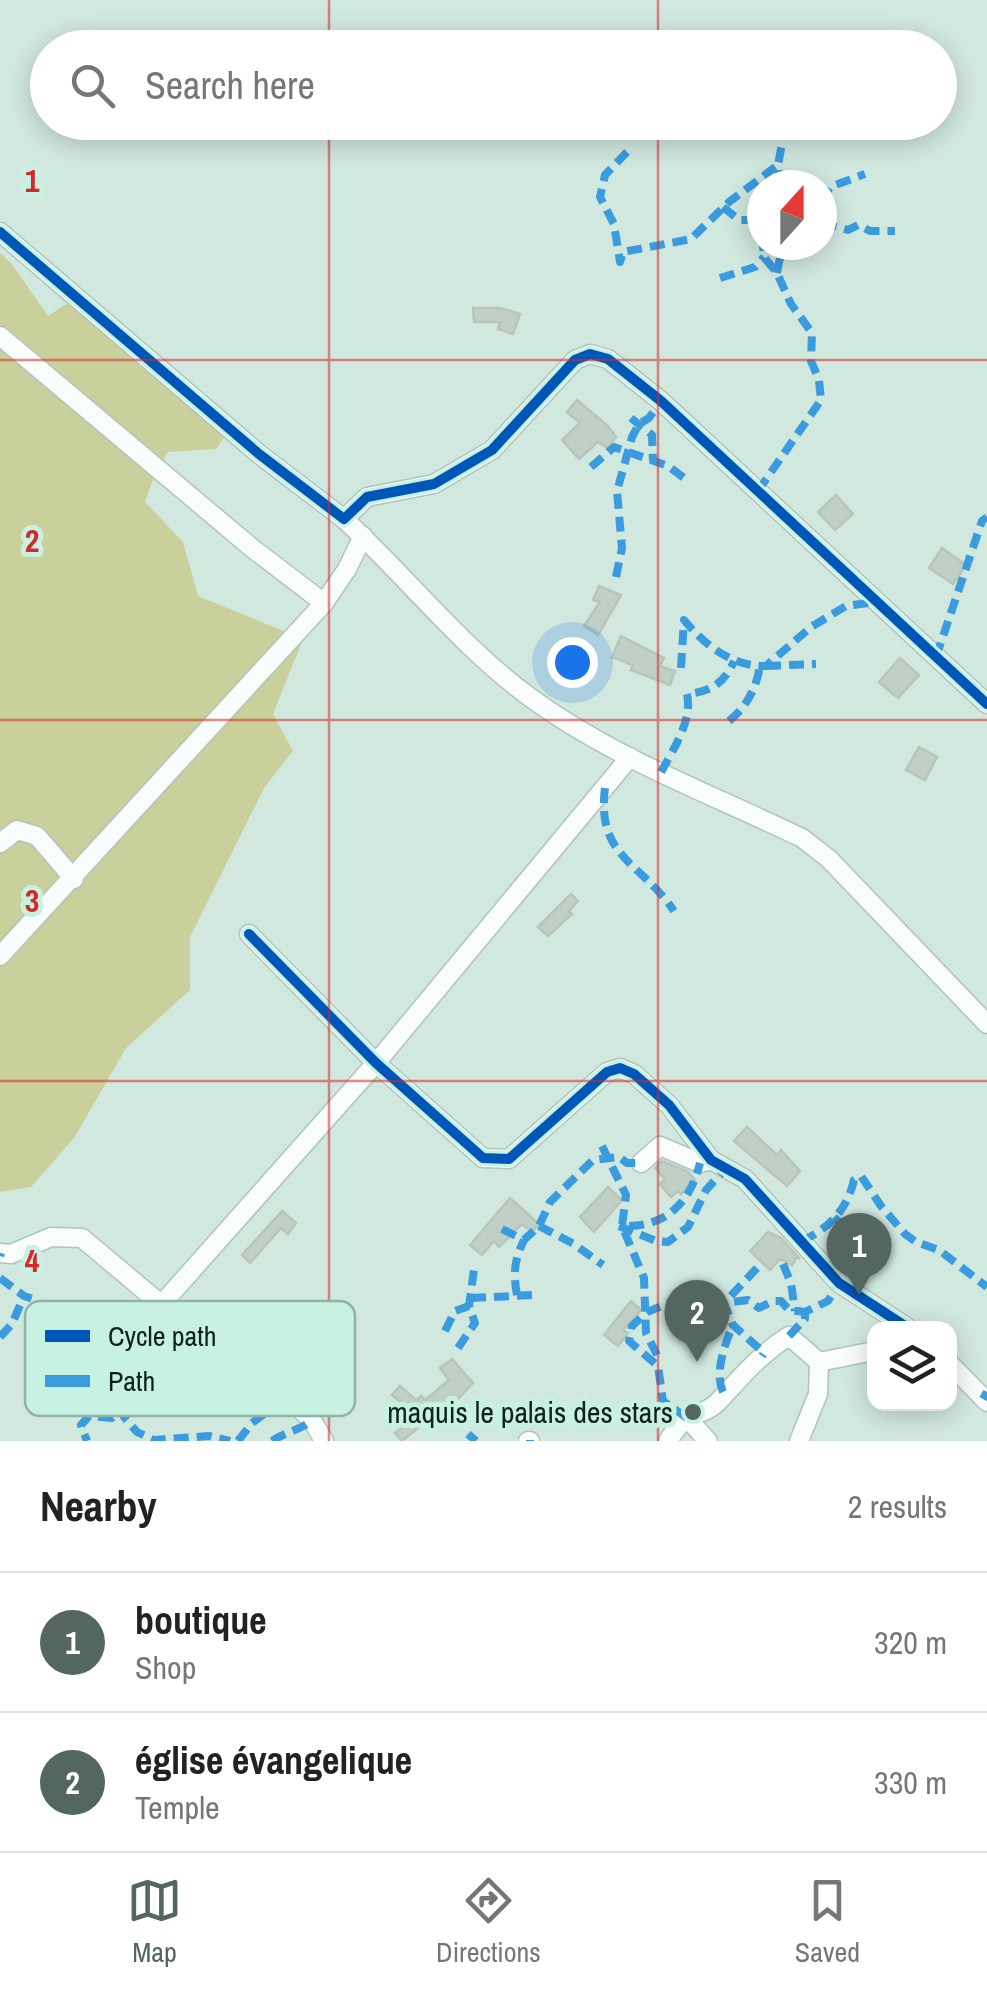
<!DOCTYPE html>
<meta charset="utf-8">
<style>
body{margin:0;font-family:"Archivo Narrow",sans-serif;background:#f2f2f2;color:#222}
.controls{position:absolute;right:30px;bottom:30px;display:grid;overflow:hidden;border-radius:20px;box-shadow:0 5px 25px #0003}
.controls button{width:90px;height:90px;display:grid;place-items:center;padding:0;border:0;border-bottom:2px solid #e0e0e0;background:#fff;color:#222;font:50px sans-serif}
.compass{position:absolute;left:747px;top:170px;width:90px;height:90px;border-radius:50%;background:#fff;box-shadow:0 5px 25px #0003;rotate:21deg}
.you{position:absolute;left:572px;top:662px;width:35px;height:35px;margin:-25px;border:8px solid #fff;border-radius:50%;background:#1a73e8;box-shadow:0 0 0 15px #1a73e833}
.badge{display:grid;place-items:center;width:65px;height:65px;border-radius:50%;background:#546660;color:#fff;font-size:32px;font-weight:700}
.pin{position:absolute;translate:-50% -82px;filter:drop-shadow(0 2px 5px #0008)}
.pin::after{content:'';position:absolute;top:52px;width:35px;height:30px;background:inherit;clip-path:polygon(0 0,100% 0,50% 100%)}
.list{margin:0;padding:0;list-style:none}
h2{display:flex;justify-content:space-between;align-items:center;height:130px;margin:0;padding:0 40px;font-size:42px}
h2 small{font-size:32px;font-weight:400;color:#767676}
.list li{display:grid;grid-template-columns:65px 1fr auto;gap:30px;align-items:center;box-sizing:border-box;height:140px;padding:0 40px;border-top:2px solid #e0e0e0}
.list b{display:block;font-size:38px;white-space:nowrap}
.list p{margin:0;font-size:32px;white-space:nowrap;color:#767676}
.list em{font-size:32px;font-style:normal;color:#767676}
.icon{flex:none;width:55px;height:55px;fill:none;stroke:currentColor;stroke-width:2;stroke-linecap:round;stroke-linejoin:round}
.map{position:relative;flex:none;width:987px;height:1441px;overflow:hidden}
.search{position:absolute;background:#fff;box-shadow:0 5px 25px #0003;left:30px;right:30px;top:30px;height:110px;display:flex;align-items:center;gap:25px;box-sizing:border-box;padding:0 35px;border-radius:55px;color:#767676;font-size:38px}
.sheet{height:410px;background:#fff}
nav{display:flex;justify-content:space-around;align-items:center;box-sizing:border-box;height:140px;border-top:2px solid #e0e0e0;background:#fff;font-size:28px;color:#767676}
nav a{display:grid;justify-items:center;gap:5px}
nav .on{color:#546660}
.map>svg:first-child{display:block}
</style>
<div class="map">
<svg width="987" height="1441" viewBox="0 0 987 1441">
<rect width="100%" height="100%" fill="#d1e8df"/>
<polygon fill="#c9d09b" points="0,253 11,263 48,316 66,304 91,312 228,432 216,449 168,452 155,474 145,502 183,542 198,596 303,639 273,714 293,751 264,788 190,937 190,990 126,1048 74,1138 31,1187 0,1192"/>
<g fill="#c1d0c6" stroke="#b7c5bb" stroke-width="2.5">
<polygon points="473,308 500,308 520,314 513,334 498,329 500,322 474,322"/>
<polygon points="577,400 608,426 616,437 608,448 598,442 579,459 562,440 580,423 567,412"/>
<polygon points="836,495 853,514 835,530 818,512"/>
<polygon points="942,548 966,565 953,584 929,568"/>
<polygon points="599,586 621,595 598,635 584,626 600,602 593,600"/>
<polygon points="621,636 664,658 660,666 675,671 670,685 631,670 633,665 612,657"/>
<polygon points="900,658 919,675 898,698 879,682"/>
<polygon points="919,747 937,757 925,780 906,770"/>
<polygon points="571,894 578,901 569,911 572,914 548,936 538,927"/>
<polygon points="747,1127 777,1155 781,1150 800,1171 787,1186 734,1141"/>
<polygon points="662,1161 687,1171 695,1180 681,1194 678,1191 671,1197 660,1184 665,1179 655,1168"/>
<polygon points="608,1187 622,1200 594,1232 580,1217"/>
<polygon points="510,1198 539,1224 532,1232 522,1224 499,1247 494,1241 482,1255 470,1245"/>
<polygon points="282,1211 296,1223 288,1234 281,1228 250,1263 242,1255"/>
<polygon points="768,1232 781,1238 800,1259 797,1257 792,1265 780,1259 770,1270 750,1251"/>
<polygon points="631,1301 641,1310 623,1330 628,1333 618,1346 604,1335"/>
<polygon points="452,1359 473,1383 430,1429 424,1423 402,1441 395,1433 416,1416 392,1395 400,1386 416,1400 421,1396 425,1400 449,1380 440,1368"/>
</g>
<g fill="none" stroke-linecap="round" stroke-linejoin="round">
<defs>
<g id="minor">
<polyline points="0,232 259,454 344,519 367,497 434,484 492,450 575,360 590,354 608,359 661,401 987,704"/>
<polyline points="0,336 252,548 324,603"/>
<path d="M344,519c63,58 118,129 187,179 82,60 180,96 271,140l27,21 158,165"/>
<polyline points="0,843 17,830 37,836 74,879"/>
<polyline points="249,934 376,1063 483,1158 509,1159 607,1072 620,1068 634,1074 669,1105 711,1160 745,1179 839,1283 908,1328"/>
<polyline points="0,956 324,603 347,569 363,536"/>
<polyline points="641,1163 660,1146 700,1163 711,1160"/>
<polyline points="0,1253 11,1254 51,1237 82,1238 225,1358 276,1388 312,1420 324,1441"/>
<polyline points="161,1305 376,1063 630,757"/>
<polyline points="819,1362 874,1351"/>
<polyline points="950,1364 987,1402"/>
<polyline points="687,1418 708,1441"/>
<polyline points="528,1441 530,1441"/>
<path d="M668,1441c6,-9 12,-19 21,-24 11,-5 20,-6 29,-15 22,-24 42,-48 71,-66l30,26 -1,32 -19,47"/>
</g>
</defs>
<use href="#minor" stroke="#b1c3bc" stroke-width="21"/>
<use href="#minor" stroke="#f8fcfa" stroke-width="18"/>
<g stroke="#3a9bdf" stroke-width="8" stroke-dasharray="15 8" stroke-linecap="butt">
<polyline points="850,48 861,43"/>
<polyline points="627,152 605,175 600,197 614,224 620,262 623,252 691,239 729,202 778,165"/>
<polyline points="780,185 778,165 786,122"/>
<polyline points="822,201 830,187 865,174"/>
<polyline points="723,207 739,220 762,220"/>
<polyline points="822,223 848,230 858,225 870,231 895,231"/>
<polyline points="777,273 780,258 790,245"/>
<polyline points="720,278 755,267 764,257"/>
<polyline points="631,418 652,435 653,461"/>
<polyline points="591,467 614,447 668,466 688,481"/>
<polyline points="758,491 821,400 819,380 811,361 812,333 791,304 777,273 764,257 763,245"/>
<polyline points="616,577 622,548 617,491 632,437 639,424 649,418 661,401"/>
<polyline points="936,657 982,521 987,517"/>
<polyline points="766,666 816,664"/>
<path d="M681,668l3,-48c21,25 48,47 82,46l45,-39 35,-21 30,-4"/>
<path d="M729,721c18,-15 27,-32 31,-55"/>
<path d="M661,772c12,-22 32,-52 26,-78 23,-2 38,-11 47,-33"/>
<path d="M605,788c-9,69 36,74 69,123"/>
<polyline points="602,1146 626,1195 622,1226 644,1278 646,1333 658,1357"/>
<polyline points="834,1217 858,1241"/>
<polyline points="539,1226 574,1244 603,1265"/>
<polyline points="619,1226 656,1241 668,1242 688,1227 706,1190 727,1167"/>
<path d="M629,1226c40,-1 62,-26 71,-63"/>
<polyline points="502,1229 524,1240 539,1226 550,1202 593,1160 619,1157 627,1163 641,1163"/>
<path d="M802,1241c27,-13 45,-31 52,-61l7,-4 20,30 24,28 11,8 23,8 48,37"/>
<polyline points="0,1256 1,1253"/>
<polyline points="783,1264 791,1283 795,1311"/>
<polyline points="757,1268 724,1303 733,1325 764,1353 762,1356"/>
<path d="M0,1278l24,18 12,4 46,48 17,2c14,-13 22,-14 40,-9l-17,34 -4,38 -6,5 -23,-2 -8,9 6,16"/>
<path d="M517,1295c-4,-22 -3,-34 7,-55"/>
<polyline points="471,1298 534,1295"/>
<polyline points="445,1331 455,1311 469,1306"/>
<polyline points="789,1336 805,1319 805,1312 828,1301 839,1283"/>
<polyline points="0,1337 12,1324 24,1296"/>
<polyline points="137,1345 163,1341 182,1347 154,1372 122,1388 124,1417 137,1432 154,1440 209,1436 230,1441"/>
<polyline points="458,1348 475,1323 469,1306 474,1269"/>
<path d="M214,1386l8,2c7,-5 10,-14 18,-20"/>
<path d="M723,1392c-9,-20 2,-48 10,-67"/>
<polyline points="160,1394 195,1396 222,1388"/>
<polyline points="983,1399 987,1392"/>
<polyline points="687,1418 663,1401 658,1366 629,1341 632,1326 647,1312 682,1298 705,1296 724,1303 748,1300 759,1308 773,1301 781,1301 789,1310 805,1312"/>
<polyline points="468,1434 476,1441"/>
<polyline points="530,1440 530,1441"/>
<polyline points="238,1441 252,1423 264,1414"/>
<path d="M272,1441c13,-9 29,-11 40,-21"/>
</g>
<defs>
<g id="cycleway">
<polyline points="0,232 259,454 344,519 367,497 434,484 492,450 575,360 590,354 608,359 661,401 987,704"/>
<polyline points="249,934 376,1063 483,1158 509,1159 607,1072 620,1068 634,1074 669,1105 711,1160 745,1179 839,1283 908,1328"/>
</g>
</defs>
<use href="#cycleway" stroke="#c7f2e2" stroke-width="16"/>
<use href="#cycleway" stroke="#0057b8" stroke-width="10"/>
</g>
<path fill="none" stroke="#d62828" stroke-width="2.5" stroke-opacity="0.55" d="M329,0v48M658,0v48M329,122v1319M658,122v1319M0,360h987M0,720h987M0,1081h987"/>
<circle fill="#546660" stroke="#c7f2e2" stroke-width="4" cx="693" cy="1412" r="10"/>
<g text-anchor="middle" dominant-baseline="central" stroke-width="10" stroke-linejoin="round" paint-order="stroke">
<g font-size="30" fill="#10201b" stroke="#c7f2e2" text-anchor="end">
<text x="673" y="1412">maquis le palais des stars</text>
</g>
</g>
<rect x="25" y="1301" width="330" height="115" rx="15" fill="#c7f2e2" stroke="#90b3a6" stroke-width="2.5"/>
<rect x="45" y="1330" width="45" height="12" fill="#0057b8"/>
<rect x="45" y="1375" width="45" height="12" fill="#3a9bdf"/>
<g font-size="28" fill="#10201b">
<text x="108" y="1346">Cycle path</text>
<text x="108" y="1391">Path</text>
</g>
<g font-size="32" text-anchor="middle" font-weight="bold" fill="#d62828" stroke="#c7f2e2" stroke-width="10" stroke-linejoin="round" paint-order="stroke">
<text x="32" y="192">1</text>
<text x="32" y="552">2</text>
<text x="32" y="912">3</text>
<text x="32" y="1272">4</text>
</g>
</svg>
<div class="controls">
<button><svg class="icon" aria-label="layers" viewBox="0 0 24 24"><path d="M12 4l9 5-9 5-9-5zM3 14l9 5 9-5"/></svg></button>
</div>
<svg class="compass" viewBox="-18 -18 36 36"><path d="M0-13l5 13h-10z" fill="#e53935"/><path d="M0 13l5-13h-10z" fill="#767676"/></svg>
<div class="you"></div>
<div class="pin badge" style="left:859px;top:1295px">1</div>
<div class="pin badge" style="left:697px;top:1362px">2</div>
<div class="search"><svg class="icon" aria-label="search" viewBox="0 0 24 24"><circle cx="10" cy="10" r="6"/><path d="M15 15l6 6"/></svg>Search here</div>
</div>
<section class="sheet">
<h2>Nearby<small>2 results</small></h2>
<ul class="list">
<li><span class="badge">1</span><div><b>boutique</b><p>Shop</p></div><em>320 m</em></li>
<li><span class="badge">2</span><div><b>église évangelique</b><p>Temple</p></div><em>330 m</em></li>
</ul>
</section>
<nav>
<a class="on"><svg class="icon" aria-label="map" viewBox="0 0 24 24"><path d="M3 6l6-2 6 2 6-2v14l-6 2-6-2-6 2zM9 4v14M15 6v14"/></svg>Map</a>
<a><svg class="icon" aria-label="directions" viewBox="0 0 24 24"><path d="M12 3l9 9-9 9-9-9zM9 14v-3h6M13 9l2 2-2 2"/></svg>Directions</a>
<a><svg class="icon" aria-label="saved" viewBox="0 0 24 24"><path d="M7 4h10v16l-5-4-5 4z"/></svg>Saved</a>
</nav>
